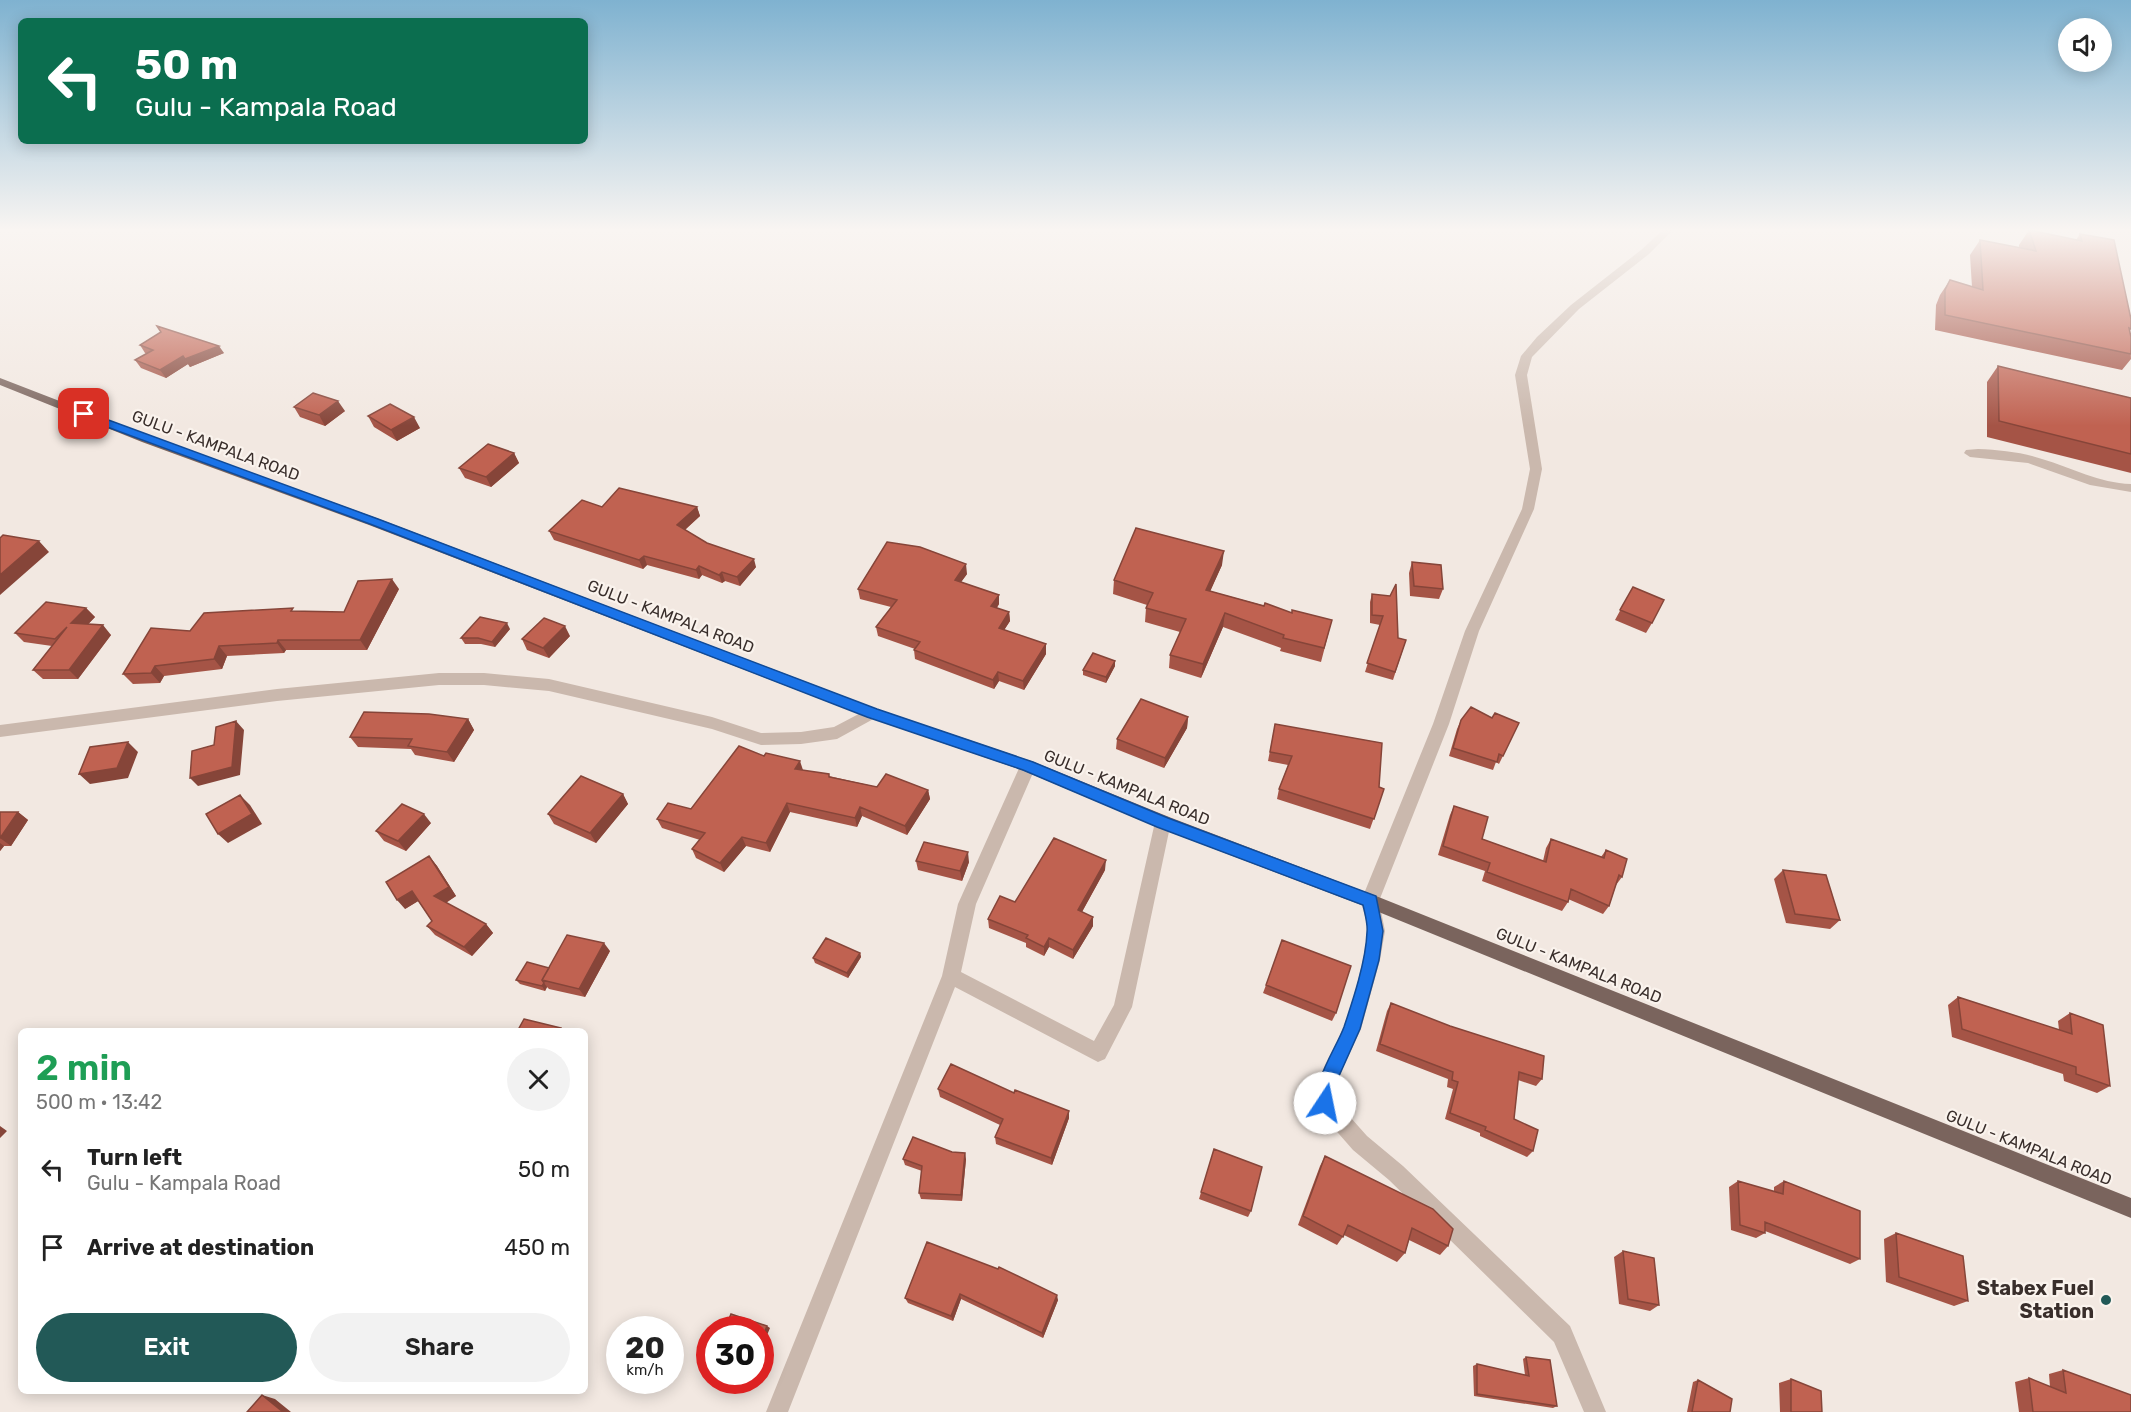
<!DOCTYPE html>
<meta charset="utf-8">
<style>
:root{--surface:#fff;--page:#f2f2f2;--text:#222;--muted:#767676;--accent:#225957}
body{margin:0;font-family:Rubik,sans-serif;background:var(--page);color:var(--text);height:100vh;display:flex;flex-direction:column;font-size:22px;white-space:nowrap}
*{box-sizing:border-box;margin:0}
p{font-size:20px;color:var(--muted)}
.icon{flex:none;width:33px;height:33px;fill:none;stroke:currentColor;stroke-width:2;stroke-linecap:round;stroke-linejoin:round}
.map{position:relative;flex:1;overflow:hidden}
.side{position:absolute;left:18px;top:1028px;width:570px;height:366px;display:flex;flex-direction:column;background:var(--surface);border-radius:9px;box-shadow:0 3px 15px #0003}
.side>*{flex:none}
.hud{position:absolute;left:18px;top:18px;width:570px;height:126px;border-radius:9px;box-shadow:0 3px 15px #0003;background:#0b6e4f;color:#fff;overflow:hidden}
.fabs{position:absolute;left:2058px;top:18px;display:grid;gap:12px}
.fabs a{display:grid;place-items:center;width:54px;height:54px;border-radius:50%;background:var(--surface);box-shadow:0 3px 15px #0003;font-size:30px}
.speed{position:absolute;left:606px;top:1316px;display:flex;gap:12px;font-size:30px;font-weight:700;text-align:center}
.speed>*{display:grid;place-content:center;width:78px;height:78px;border-radius:50%;background:var(--surface);box-shadow:0 3px 15px #0003;line-height:1}
.speed small{font-size:15px;font-weight:400}
.speed .limit{border:9px solid #d22;background:#fff;color:#111}
.pin{position:absolute;display:grid;place-items:center;width:51px;height:51px;color:#fff;margin:-26px;border-radius:12px;box-shadow:0 3px 9px #0006}
.me{position:absolute;width:66px;margin:-33px;rotate:11deg;stroke-linejoin:round;filter:drop-shadow(0 0 4px #0008)}
.turn{display:flex;align-items:center;gap:21px;height:126px;padding:0 18px;font-size:27px}
.turn .icon{width:78px;height:78px;stroke-width:2.5}
.turn b{display:block;font-size:42px;line-height:51px}
.round{display:grid;place-items:center;flex:none;width:63px;height:63px;border-radius:32px;background:var(--page)}
.overview{display:flex;align-items:center;justify-content:space-between;height:102px;padding:0 18px}
h1{font-size:36px;font-weight:600;line-height:45px;color:#1e9e55}
.button{display:flex;gap:12px;margin-top:auto;padding:12px 18px}
.button a{flex:1;height:69px;border-radius:36px;background:var(--accent);color:#fff;font-size:24px;font-weight:600;line-height:69px;text-align:center}
.button a+a{background:var(--page);color:var(--text)}
ul{padding:0;list-style:none}
li{display:flex;align-items:center;gap:18px;height:78px;padding:0 18px}
li div{flex:1}
li b{display:block;font-size:22px}
li em{font-style:normal}
.map>svg:first-child{display:block}
.lines{fill:none;stroke-linecap:round;stroke-linejoin:round}
.minor{fill:#cab8ad;fill-rule:evenodd}
.primary{fill:#7a645d;fill-rule:evenodd}
.wall{fill:#a55446}
.shaded-wall{fill:#864539}
.building{fill:#c06251;stroke:#864539;stroke-width:1.5}
.route{fill:#1a73e8;stroke:#114b97;stroke-width:1.5}
.poi-dot{fill:#225957;stroke:#faf3ed;stroke-width:2}
.labels{text-anchor:middle;stroke-width:4.5;stroke-linejoin:round;paint-order:stroke}
.street-label{font-size:16px;fill:#392e2b;stroke:#faf3ed}
.near-poi-label{font-size:20px;font-weight:bold;fill:#392e2b;stroke:#faf3ed;text-anchor:end}
</style>
<div class="map">
<svg width="2131" height="1412" viewBox="0 0 2131 1412">
<rect width="100%" height="100%" fill="#f2e8e1"/>
<g class="lines">
<!-- minor -->
<path class="minor" d="M1664 229H1674L1649 254 1579 309 1532 357 1527 375 1542 469 1534 509 1479 631 1449 724 1379 901 1385 931 1380 960 1361 1029 1339 1076 1335 1100 1367 1136 1403 1166 1570 1326 1606 1412H1584L1554 1342 1389 1180 1353 1150 1318 1110C1308 1085 1335 1050 1343 1028 1353 1003 1365 959 1367 933 1368 923 1363 911 1361 901L1433 724 1465 631 1522 509 1530 469 1515 375 1521 356 1537 337 1571 305 1641 250Z
M1978 449C2000 450 2021 452 2042 459 2072 468 2099 483 2131 484V492L2090 485 2028 463 1970 457 1964 453 1966 450Z
M439 673H484L549 679 712 717 761 733 801 732 834 727 872 707 877 709 880 713 877 717 837 739 801 744 761 745 712 729 549 691 484 685H439L277 701 0 737V725L277 689Z
M1028 760 1034 762 1036 766 976 904 961 972 1094 1041 1114 1005 1155 822 1157 817 1163 815 1169 817 1171 822 1132 1007 1105 1059 1098 1062 955 987 788 1412H766L942 976 958 904 1020 766 1022 762Z"/>
<!-- primary -->
<path class="primary" d="M0 378 150 436 379 519 877 709 1034 762 1169 817 1376 896 2131 1198V1218L1364 906 1157 827 1022 770 867 717 369 525 142 442 0 385Z"/>
</g>
<!-- wall -->
<path class="wall" d="M2029 230 2076 240 2080 234 2131 319 2130 333 2131 359 2122 370 1935 330 1936 305 1940 295 1950 280 1972 287 1970 255 1980 240 2019 248V245Z
M157 326 224 353 190 367 188 364 166 378 141 368 135 360 147 354 145 353 140 345 161 332Z
M1998 366 2131 398V473L1987 437V382Z
M294 407 345 411 325 426 300 417Z
M368 416 420 428 397 441 374 427Z
M514 453 519 463 491 487 465 478 459 468Z
M602 507H697L700 516 685 530 707 543 756 567 740 586 725 581 722 583 702 575 699 579 647 565 643 569 554 540 549 531Z
M1412 562 1443 589 1439 599 1410 596 1409 573Z
M1222 565 1210 591 1292 613 1332 620 1321 662 1280 651 1281 648 1223 627 1201 678 1169 668 1170 655 1180 632 1145 622 1146 608 1147 605 1113 594 1114 580Z
M967 574 961 582 999 595V604L997 608 1009 612 1010 621 1004 630 1046 644V654L1024 690 999 681 994 689 915 659 914 650 915 649 878 636 876 627 891 607 860 599 858 589Z
M1633 587 1652 623 1646 633 1615 620Z
M399 589 367 650H286L284 653 227 656 222 669 164 676 160 683 133 684 123 674 190 631 295 612H344Z
M1372 594 1398 638 1406 640 1393 680 1365 672 1380 625 1370 623V602Z
M86 608 95 617 88 624 111 635 78 679H43L33 670 52 646 24 642 15 633Z
M510 629 495 647 481 644H465L461 638Z
M570 636 549 658 527 650 522 639Z
M1115 661V666L1106 683 1083 675V670Z
M1188 717 1187 728 1164 768 1116 749 1117 739Z
M1492 718 1519 723 1499 764 1496 762 1493 770 1449 756 1457 729 1461 720Z
M468 719 474 730 454 762 415 755 411 749 358 747 350 737Z
M1275 724 1379 787 1384 789 1370 829 1277 799 1279 789 1288 765 1268 761Z
M803 770 877 787 928 790 930 799 907 835 862 816 857 827 790 812 770 852 746 846 724 872 696 858 692 849 700 840 662 828 657 819 691 809Z
M623 794 628 804 596 843 554 824 548 814Z
M1454 806 1482 839 1543 861 1546 848 1551 839 1601 857 1606 850 1622 877 1616 885 1609 906 1603 914 1568 899V902L1562 911 1482 881 1485 871 1438 855 1450 815Z
M0 812H18L28 820 11 846H4L0 851Z
M431 823 406 851 384 841 376 831Z
M429 856 437 866 456 896 446 903 486 924 493 933 472 956 435 935 427 926 432 921 418 901 405 909Z
M916 861 969 862 962 881 918 870Z
M1105 870 1082 912 1093 926 1073 959 1049 947 1044 956 1026 947V943L989 928 988 919 1015 902Z
M1783 870 1840 920 1830 929 1786 923 1774 879Z
M610 951 585 997 549 989 547 987 545 991 520 984 516 980Z
M860 953 861 957 848 978 815 963 813 958Z
M1266 985 1336 1013 1332 1021 1263 993Z
M1958 997 2059 1030 2058 1021 2070 1013 2110 1086 2097 1093 2064 1081 2063 1074 1952 1037 1948 1005Z
M1391 1003 1542 1079 1536 1086 1518 1080 1514 1119 1533 1151 1527 1157 1480 1136V1133L1445 1119 1453 1089 1447 1087 1448 1079 1376 1051 1387 1011Z
M938 1089 1014 1093 1069 1118 1052 1165 996 1144 995 1137 1000 1125 940 1097Z
M1214 1149 1251 1211 1248 1217 1199 1199Z
M1325 1156 1448 1246 1440 1255 1409 1240 1405 1253 1397 1262 1344 1235 1337 1245 1298 1225 1320 1166Z
M903 1159H966L962 1201 921 1199 919 1193 922 1171 905 1165Z
M1738 1181 1774 1192V1187L1784 1181 1860 1259 1850 1264 1765 1231V1233L1756 1238 1731 1230 1729 1187Z
M1896 1233 1968 1301 1954 1306 1886 1282 1884 1239Z
M927 1242 1058 1300 1043 1338 961 1299 953 1321 908 1303 905 1298Z
M1623 1251 1659 1305 1650 1311 1619 1304 1614 1257Z
M1526 1357 1557 1406 1553 1408 1474 1396 1473 1366 1477 1364 1525 1375 1523 1359Z
M2063 1370 2131 1412H2019L2015 1382 2029 1378 2050 1387 2049 1374Z
M1791 1379 1822 1412H1780L1779 1383Z
M1698 1380 1730 1412H1687L1693 1382Z"/>
<!-- shaded-wall -->
<path class="shaded-wall" d="M219 346 224 353 190 367 185 359Z
M183 356 188 364 166 378 160 370Z
M338 401 345 411 325 426 319 415Z
M414 417 420 428 397 441 391 430Z
M514 453 519 463 491 487 486 477Z
M697 507 700 516 680 534 677 525Z
M39 541 49 552 0 595V575Z
M1224 551 1222 565 1205 603 1206 590Z
M644 556 647 565 643 569 639 560Z
M754 559 756 567 740 586 737 577Z
M966 564 967 574 956 589 955 580Z
M699 566 702 575 699 579 696 570Z
M722 572 725 581 722 583 719 575Z
M392 579 399 589 367 650 360 640Z
M999 595V604L991 615V606Z
M86 608 95 617 80 633 71 623Z
M1009 612 1010 621 999 638V628Z
M1225 613 1223 627 1201 678 1203 664Z
M507 623 510 629 495 647 492 642Z
M103 625 111 635 78 679 69 670Z
M565 626 570 636 549 658 543 648Z
M278 640 286 650 284 653 277 643Z
M1046 644V654L1024 690 1023 681Z
M219 646 227 656 222 669 214 659Z
M1115 661V666L1106 683V677Z
M155 666 164 676 160 683 151 673Z
M998 672 999 681 994 689 993 680Z
M1188 717 1187 728 1164 768 1165 758Z
M468 719 474 730 454 762 447 752Z
M236 721 244 730 240 775 198 786 190 778Z
M128 742 138 752 128 778 90 784 79 774Z
M800 761 803 770 795 769Z
M928 790 930 799 907 835 905 826Z
M623 794 628 804 596 843 590 833Z
M240 795 250 805 262 824 228 843 218 834Z
M787 803 790 812 770 852 766 843Z
M860 807 862 816 857 827 855 818Z
M18 812 28 820 11 846 0 838Z
M424 814 431 823 406 851 398 841Z
M742 837 746 846 724 872 720 863Z
M0 843 4 846 0 851Z
M968 852 969 862 962 881 960 871Z
M429 856 437 866 456 896 442 905 434 896Z
M1106 860 1105 870 1078 919V910Z
M412 891 420 900 405 909 397 900Z
M1093 917V926L1073 959V950Z
M486 924 493 933 472 956 464 947Z
M1049 938V947L1044 956V947Z
M604 943 610 951 585 997 579 989Z
M860 953 861 957 848 978 847 973Z
M544 983 547 987 545 991 542 986Z
M1069 1111V1118L1052 1165 1051 1158Z
M0 1126 7 1131 0 1138Z
M965 1153 966 1159 962 1201 961 1195Z
M960 1294 961 1299 953 1321 951 1316Z
M1057 1295 1058 1300 1043 1338 1042 1333Z
M767 1326 770 1328 760 1352V1343Z
M262 1395 275 1399 291 1412H283Z"/>
<!-- building -->
<path class="building" d="M2029 230 2082 241 2080 234 2114 240 2131 319V329L2129 328 2131 337V354L1945 315V290L1950 280 1983 290 1980 240 2036 251Z
M157 326 219 346 185 359 183 356 160 370 135 360 153 350 140 345 161 332Z
M1998 366 2131 398V454L1999 421Z
M313 393 338 401 319 415 294 407Z
M390 404 414 417 391 430 368 416Z
M488 444 514 453 486 477 459 468Z
M619 488 697 507 677 525 707 543 754 559 737 577 722 572 719 575 699 566 696 570 644 556 639 560 549 531 582 500 602 507Z
M1136 528 1224 551 1206 590 1264 606 1265 603 1292 613V610L1332 620 1324 648 1283 638 1284 635 1225 613 1203 664 1170 655 1186 619 1146 608 1153 593 1114 580Z
M3 535 39 541 0 575V538Z
M887 542 920 547 966 564 955 580 999 595 991 606 1009 612 999 628 1046 644 1023 681 998 672 993 680 914 650 920 642 876 627 897 600 858 589Z
M1412 562 1441 565 1443 589 1414 586Z
M392 579 360 640H278L277 643 219 646 214 659 155 666 151 673 123 674 151 628 190 631 204 613 293 608 291 611 344 612 358 581Z
M1396 584 1398 638 1406 640 1395 672 1367 663 1383 616 1372 615V594L1390 596Z
M1633 587 1664 600 1652 623 1620 610Z
M46 602 86 608 71 623 103 625 69 670H33L67 627 55 639 15 633Z
M480 617 507 623 492 642 478 638H461Z
M544 618 565 626 543 648 522 639Z
M1093 653 1115 661 1106 677 1083 670Z
M1141 699 1188 717 1165 758 1117 739Z
M1471 707 1492 718 1495 713 1519 723 1503 756 1499 754 1497 762 1453 748 1461 720Z
M364 712 429 714 468 719 447 752 408 746 412 739 350 737Z
M236 721 232 767 190 778 192 751 214 745 216 727Z
M1275 724 1382 743 1379 787 1384 789 1374 819 1279 789 1292 756 1270 752Z
M128 742 117 768 79 774 90 747Z
M739 746 764 756 766 753 800 761 795 769 829 774V777L877 787 886 774 928 790 905 826 860 807 855 818 787 803 766 843 742 837 720 863 692 849 705 833 657 819 668 803 691 809Z
M581 776 623 794 590 833 548 814Z
M240 795 252 814 218 834 206 814Z
M402 804 424 814 398 841 376 831Z
M1454 806 1488 817 1482 839 1546 862 1551 839 1604 858 1606 850 1627 859 1622 877 1619 875 1609 906 1571 889 1568 902 1487 872 1490 863 1443 846Z
M0 812H18L0 838Z
M1054 838 1106 860 1078 910 1093 917 1073 950 1049 938 1044 947 1026 938 1028 935 988 919 1000 896 1015 902Z
M924 842 968 852 960 871 916 861Z
M429 856 449 887 434 896 486 924 464 947 427 926 432 921 412 891 397 900 386 882Z
M1783 870 1826 875 1840 920 1795 914Z
M567 935 604 943 579 989 542 980Z
M826 938 860 953 847 973 813 958Z
M1282 940 1351 966 1336 1013 1266 985Z
M527 962 549 968 542 980 544 983 542 986 516 980Z
M1958 997 2072 1034 2070 1013 2103 1025 2110 1086 2076 1074V1067L1962 1029Z
M1391 1003 1450 1026 1544 1056 1542 1079 1519 1072 1514 1119 1538 1130 1533 1151 1485 1130 1486 1127 1450 1113 1458 1082 1452 1080 1453 1072 1380 1044Z
M524 1019 561 1028 560 1030H518Z
M951 1064 1014 1093 1015 1090 1069 1111 1051 1158 995 1137 1003 1119 938 1089Z
M913 1137 952 1152 965 1153 961 1195 919 1193 922 1166 903 1159Z
M1214 1149 1262 1167 1251 1211 1201 1192Z
M1325 1156 1433 1209 1453 1229 1448 1246 1412 1228 1405 1253 1348 1225 1343 1237 1303 1216Z
M1738 1181 1783 1194 1784 1181 1860 1211V1259L1765 1222V1233L1740 1225Z
M1896 1233 1963 1256 1968 1301 1899 1277Z
M927 1242 998 1269 999 1267 1057 1295 1042 1333 960 1294 951 1316 905 1298Z
M1623 1251 1654 1258 1659 1305 1628 1299Z
M731 1314 767 1326 760 1343V1329H725Z
M1526 1357 1550 1360 1557 1406 1477 1394V1364L1529 1376Z
M2063 1370 2131 1395V1412H2033L2029 1378 2066 1393Z
M1791 1379 1821 1391 1822 1412H1791Z
M1698 1380 1732 1399 1730 1412H1692Z
M262 1395 283 1412H247Z"/>
<!-- sky -->
<linearGradient id="sky" x2="0" y2="1"><stop stop-color="#7fb2d0"/><stop offset="0.54" stop-color="#f9f5f2"/><stop offset="1" stop-color="#f9f5f2" stop-opacity="0"/></linearGradient>
<rect width="2131" height="426" fill="url(#sky)"/>
<!-- route -->
<path class="route" d="M84 411 378 519 877 709 1033 762 1168 818 1376 896 1383 931 1379 960 1360 1029 1339 1076 1331 1109 1325 1112 1319 1109C1309 1086 1336 1049 1344 1027 1353 1000 1366 961 1367 932 1368 924 1365 914 1363 905L1157 827 1023 770 867 717 370 524 80 417V412Z"/>
<!-- markers -->
<circle class="poi-dot" cx="2106" cy="1300" r="6"/>
<g class="labels">
<!-- street labels -->
<g class="street-label">
<text transform="translate(216 445) rotate(20)" y="6">GULU - KAMPALA ROAD</text>
<text transform="translate(671 616) rotate(21)" y="6">GULU - KAMPALA ROAD</text>
<text transform="translate(1127 787) rotate(22)" y="6">GULU - KAMPALA ROAD</text>
<text transform="translate(1579 965) rotate(22)" y="6">GULU - KAMPALA ROAD</text>
<text transform="translate(2029 1147) rotate(22)" y="6">GULU - KAMPALA ROAD</text>
</g>
<!-- near-poi labels -->
<g class="near-poi-label">
<text x="2094" y="1295">Stabex Fuel<tspan x="2094" dy="23">Station</tspan></text>
</g>
</g>
</svg>
<div class="fabs">
<a><svg class="icon" aria-label="sound" viewBox="0 0 24 24"><path d="M4 9h4l5-4v14l-5-4H4zM17 9q2 3 0 6"/></svg></a>
</div>
<div class="speed"><div>20<small>km/h</small></div><div class="limit">30</div></div>
<div class="pin" style="left:84px;top:414px;background:#d93025"><svg class="icon" aria-label="arrive" viewBox="0 0 24 24"><path d="M6 21V4h12l-3 4 3 4H6"/></svg></div>
<svg class="me" style="left:1325px;top:1103px" viewBox="-20 -20 40 40"><circle r="19" fill="#fff"/><path d="M0-13L10 11 0 6-10 11z" fill="#1a73e8"/></svg>
<div class="hud">
<div class="turn"><svg class="icon" aria-label="left" viewBox="0 0 24 24"><path d="M17 20v-9H6M10 6l-5 5 5 5"/></svg><div><b>50 m</b>Gulu - Kampala Road</div></div>
</div>
<section class="side">
<div class="overview"><div><h1>2 min</h1><p>500 m · 13:42</p></div><a class="round"><svg class="icon" aria-label="close" viewBox="0 0 24 24"><path d="M6 6l12 12M18 6L6 18"/></svg></a></div>
<ul>
<li><svg class="icon" aria-label="left" viewBox="0 0 24 24"><path d="M17 20v-9H6M10 6l-5 5 5 5"/></svg><div><b>Turn left</b><p>Gulu - Kampala Road</p></div><em>50 m</em></li>
<li><svg class="icon" aria-label="arrive" viewBox="0 0 24 24"><path d="M6 21V4h12l-3 4 3 4H6"/></svg><div><b>Arrive at destination</b></div><em>450 m</em></li>
</ul>
<div class="button"><a>Exit</a><a>Share</a></div>
</section>
</div>
